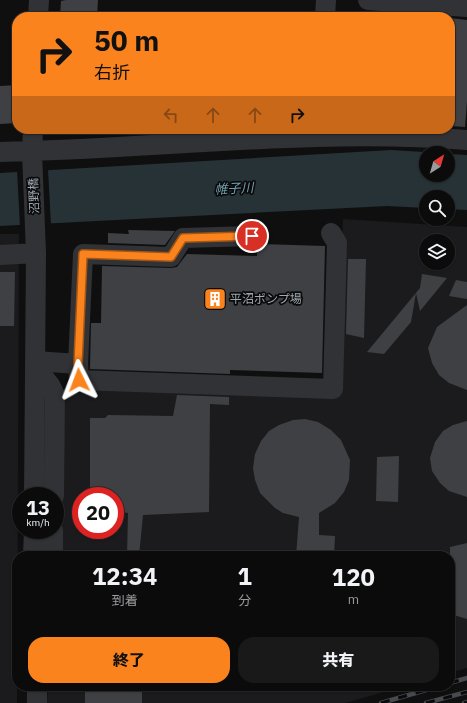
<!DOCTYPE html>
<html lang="ja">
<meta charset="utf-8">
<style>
:root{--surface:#0b0b0c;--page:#19191a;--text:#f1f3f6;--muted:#9a9b9d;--line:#2b2b2d;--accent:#fa831e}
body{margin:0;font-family:"IBM Plex Sans","Noto Sans JP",sans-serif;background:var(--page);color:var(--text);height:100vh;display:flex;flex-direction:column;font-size:15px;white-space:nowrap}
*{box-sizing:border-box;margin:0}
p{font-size:13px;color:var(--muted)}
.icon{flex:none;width:22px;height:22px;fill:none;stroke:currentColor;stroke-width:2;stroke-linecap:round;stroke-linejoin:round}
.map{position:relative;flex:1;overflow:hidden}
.sheet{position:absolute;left:12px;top:551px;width:443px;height:140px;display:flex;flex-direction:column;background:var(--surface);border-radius:16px;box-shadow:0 1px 3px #0004,0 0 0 1px var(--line)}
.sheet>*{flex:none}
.banner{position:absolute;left:12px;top:12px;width:443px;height:122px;border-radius:16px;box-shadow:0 1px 3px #0004,0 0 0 1px var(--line);background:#fa831e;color:#111;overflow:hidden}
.needle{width:26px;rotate:37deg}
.fabs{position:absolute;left:419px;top:146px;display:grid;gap:8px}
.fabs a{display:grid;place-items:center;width:36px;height:36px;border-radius:50%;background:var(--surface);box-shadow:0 1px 3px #0004,0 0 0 1px var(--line);font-size:20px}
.speed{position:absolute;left:12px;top:487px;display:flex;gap:8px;font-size:20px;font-weight:700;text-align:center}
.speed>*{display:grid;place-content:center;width:52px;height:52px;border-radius:50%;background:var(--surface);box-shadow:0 1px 3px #0004,0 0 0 1px var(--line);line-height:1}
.speed small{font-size:10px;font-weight:400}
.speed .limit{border:6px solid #d22;background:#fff;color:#111}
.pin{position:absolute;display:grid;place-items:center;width:34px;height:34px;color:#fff;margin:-17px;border:2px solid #fff;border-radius:50%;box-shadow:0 1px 4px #0007}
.me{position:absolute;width:44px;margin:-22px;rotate:357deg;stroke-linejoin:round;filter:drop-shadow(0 0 3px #0008)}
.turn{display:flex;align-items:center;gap:14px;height:84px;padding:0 16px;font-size:18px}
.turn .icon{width:52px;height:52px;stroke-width:2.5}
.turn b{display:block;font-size:28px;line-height:34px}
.lanes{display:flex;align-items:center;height:38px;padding:0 16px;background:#0003;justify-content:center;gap:20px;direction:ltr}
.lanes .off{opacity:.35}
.eta{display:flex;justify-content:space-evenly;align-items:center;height:68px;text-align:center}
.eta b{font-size:24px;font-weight:800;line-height:28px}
.cta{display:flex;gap:8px;margin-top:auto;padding:8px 16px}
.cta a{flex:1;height:46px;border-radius:16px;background:var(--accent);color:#111;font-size:16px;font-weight:800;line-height:46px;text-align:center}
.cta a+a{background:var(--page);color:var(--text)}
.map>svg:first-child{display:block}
.built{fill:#1b1b1d;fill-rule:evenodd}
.water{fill:#273236}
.pier{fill:#0f0f10}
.building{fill:#3e4043}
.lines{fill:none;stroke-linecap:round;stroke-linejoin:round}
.minor{stroke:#303235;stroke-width:20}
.rail-casing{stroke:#474a4f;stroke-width:4.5}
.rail{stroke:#0a0a0b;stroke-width:3;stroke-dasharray:9;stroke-linecap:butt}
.route-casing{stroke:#a25514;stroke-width:10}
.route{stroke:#fa831e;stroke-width:7}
.labels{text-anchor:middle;stroke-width:3.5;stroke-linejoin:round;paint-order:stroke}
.street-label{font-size:12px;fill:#9fa9b2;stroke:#0a0a0b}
.poi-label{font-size:12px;fill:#9fa9b2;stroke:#0a0a0b;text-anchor:start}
.water-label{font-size:13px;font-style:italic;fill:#73a0b0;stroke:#0a0a0b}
</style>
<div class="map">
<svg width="467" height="703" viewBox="0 0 467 703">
<rect width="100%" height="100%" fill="#0f0f10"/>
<!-- built -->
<path class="built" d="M343 219 467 227V668L450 673V556H56L66 389 336 392ZM426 241H448V263H426ZM81 496H115V530H81Z
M0 234H19L17 703H0Z
M48 686H405L345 703H47Z"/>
<!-- water -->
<path class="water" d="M391 150 440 153H426V175H448V154L467 155V210L448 209V197H426V208L387 206 0 226V173Z"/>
<!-- pier -->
<path class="pier" d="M48 169 51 225 20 227 17 170Z"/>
<!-- building -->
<path class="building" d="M66 0H98L97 17H60L61 1Z
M450 18 467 20V101L465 127 450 126V110L452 111 454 82H452L453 73H450Z
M17 85V123L0 124V86Z
M128 230 175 231 165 245 108 243V233L129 234Z
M260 244 325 246 322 373 230 370V374L90 369 91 323H101L102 266 171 268 177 267 180 263 187 254 257 256V246Z
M348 259H366L364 338 346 334Z
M0 272H15L14 326H0Z
M422 274 447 278 420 311 416 293 411 322 384 354 367 352 420 288Z
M456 280 467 282V299L449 296Z
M467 305V390L449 383 439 375 432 363 428 348 437 327Z
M177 395 229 397V405L210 404 209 512 143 515 139 556H127L128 513 115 511V496H90V418H105L108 415 173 416Z
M305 419 318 422 331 430 341 440 350 460 349 480 344 492 335 503 319 513V535L335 536 334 556H296L299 517 283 513 275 508 260 493 255 480 253 468 255 454 261 441 269 431 279 425 293 420Z
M467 421V497L449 491 440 483 432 471 430 458 435 442 443 431 453 425Z
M399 456 398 502 376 501 377 457Z
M467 543V619L450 614V547Z
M85 686H142V703H85Z"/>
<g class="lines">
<!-- minor -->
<path class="minor" d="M368 0 467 7
M38 17 39 0
M325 17 326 0
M33 129 32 152 36 253 34 496
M0 152C156 149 311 128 467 140
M252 236 183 238 171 257 83 254 78 364 79 380 333 389 337 243 331 233
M0 255 36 253
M35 361 78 364
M35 367 50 385 55 395 54 496
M33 556 34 530
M53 556V530
M37 703V686"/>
<!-- rail casing -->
<g class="rail-casing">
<path id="rail" d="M450 683 467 678
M381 703 440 686
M426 703 467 692
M464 703 467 702"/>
</g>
<!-- rail -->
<use href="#rail" class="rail"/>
</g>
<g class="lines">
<!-- route casing -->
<g class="route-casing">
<path id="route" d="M79 380 78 364 83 254 171 257 183 238 252 236"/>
</g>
<!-- route -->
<use href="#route" class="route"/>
</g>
<!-- icons -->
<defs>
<g id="building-square" transform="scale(1.15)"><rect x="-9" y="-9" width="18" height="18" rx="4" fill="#fa831e" stroke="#0a0a0b"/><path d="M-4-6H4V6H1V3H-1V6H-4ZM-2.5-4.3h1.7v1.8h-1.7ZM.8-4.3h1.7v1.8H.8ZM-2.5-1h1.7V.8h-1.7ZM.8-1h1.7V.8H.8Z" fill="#fff"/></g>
</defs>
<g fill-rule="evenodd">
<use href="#building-square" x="215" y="299"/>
</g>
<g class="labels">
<!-- street labels -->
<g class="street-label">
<text transform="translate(34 196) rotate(-92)" y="4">沼野橋</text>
</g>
<!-- poi labels -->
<g class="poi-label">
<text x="230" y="303">平沼ポンプ場</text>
</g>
<!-- water labels -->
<g class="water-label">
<text transform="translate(234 188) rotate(-3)" y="5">帷子川</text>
</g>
</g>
</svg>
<div class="fabs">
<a><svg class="needle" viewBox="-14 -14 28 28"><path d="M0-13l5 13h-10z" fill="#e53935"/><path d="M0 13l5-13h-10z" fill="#9a9b9d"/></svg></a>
<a><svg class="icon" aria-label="search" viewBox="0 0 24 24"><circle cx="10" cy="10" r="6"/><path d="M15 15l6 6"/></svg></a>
<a><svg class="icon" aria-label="layers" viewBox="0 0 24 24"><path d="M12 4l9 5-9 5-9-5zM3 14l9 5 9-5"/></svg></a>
</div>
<div class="speed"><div>13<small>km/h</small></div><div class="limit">20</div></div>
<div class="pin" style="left:252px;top:236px;background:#d93025"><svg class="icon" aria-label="arrive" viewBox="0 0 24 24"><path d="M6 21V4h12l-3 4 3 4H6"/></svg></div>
<svg class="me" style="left:79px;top:380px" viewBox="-20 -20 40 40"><path d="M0-17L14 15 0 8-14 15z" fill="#fa831e" stroke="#fff" stroke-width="4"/></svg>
<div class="banner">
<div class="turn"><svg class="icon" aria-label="right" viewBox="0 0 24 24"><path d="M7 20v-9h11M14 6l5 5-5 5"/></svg><div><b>50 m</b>右折</div></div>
<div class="lanes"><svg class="icon off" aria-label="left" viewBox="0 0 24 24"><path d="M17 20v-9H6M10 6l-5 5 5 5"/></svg><svg class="icon off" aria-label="ahead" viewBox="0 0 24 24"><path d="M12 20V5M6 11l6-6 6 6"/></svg><svg class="icon off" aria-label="ahead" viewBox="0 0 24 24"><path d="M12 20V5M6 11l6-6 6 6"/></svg><svg class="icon" aria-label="right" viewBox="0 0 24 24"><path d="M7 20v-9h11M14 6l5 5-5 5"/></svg></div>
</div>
<section class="sheet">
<div class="eta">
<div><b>12:34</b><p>到着</p></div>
<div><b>1</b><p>分</p></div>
<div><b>120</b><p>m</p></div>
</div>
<div class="cta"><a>終了</a><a>共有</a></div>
</section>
</div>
